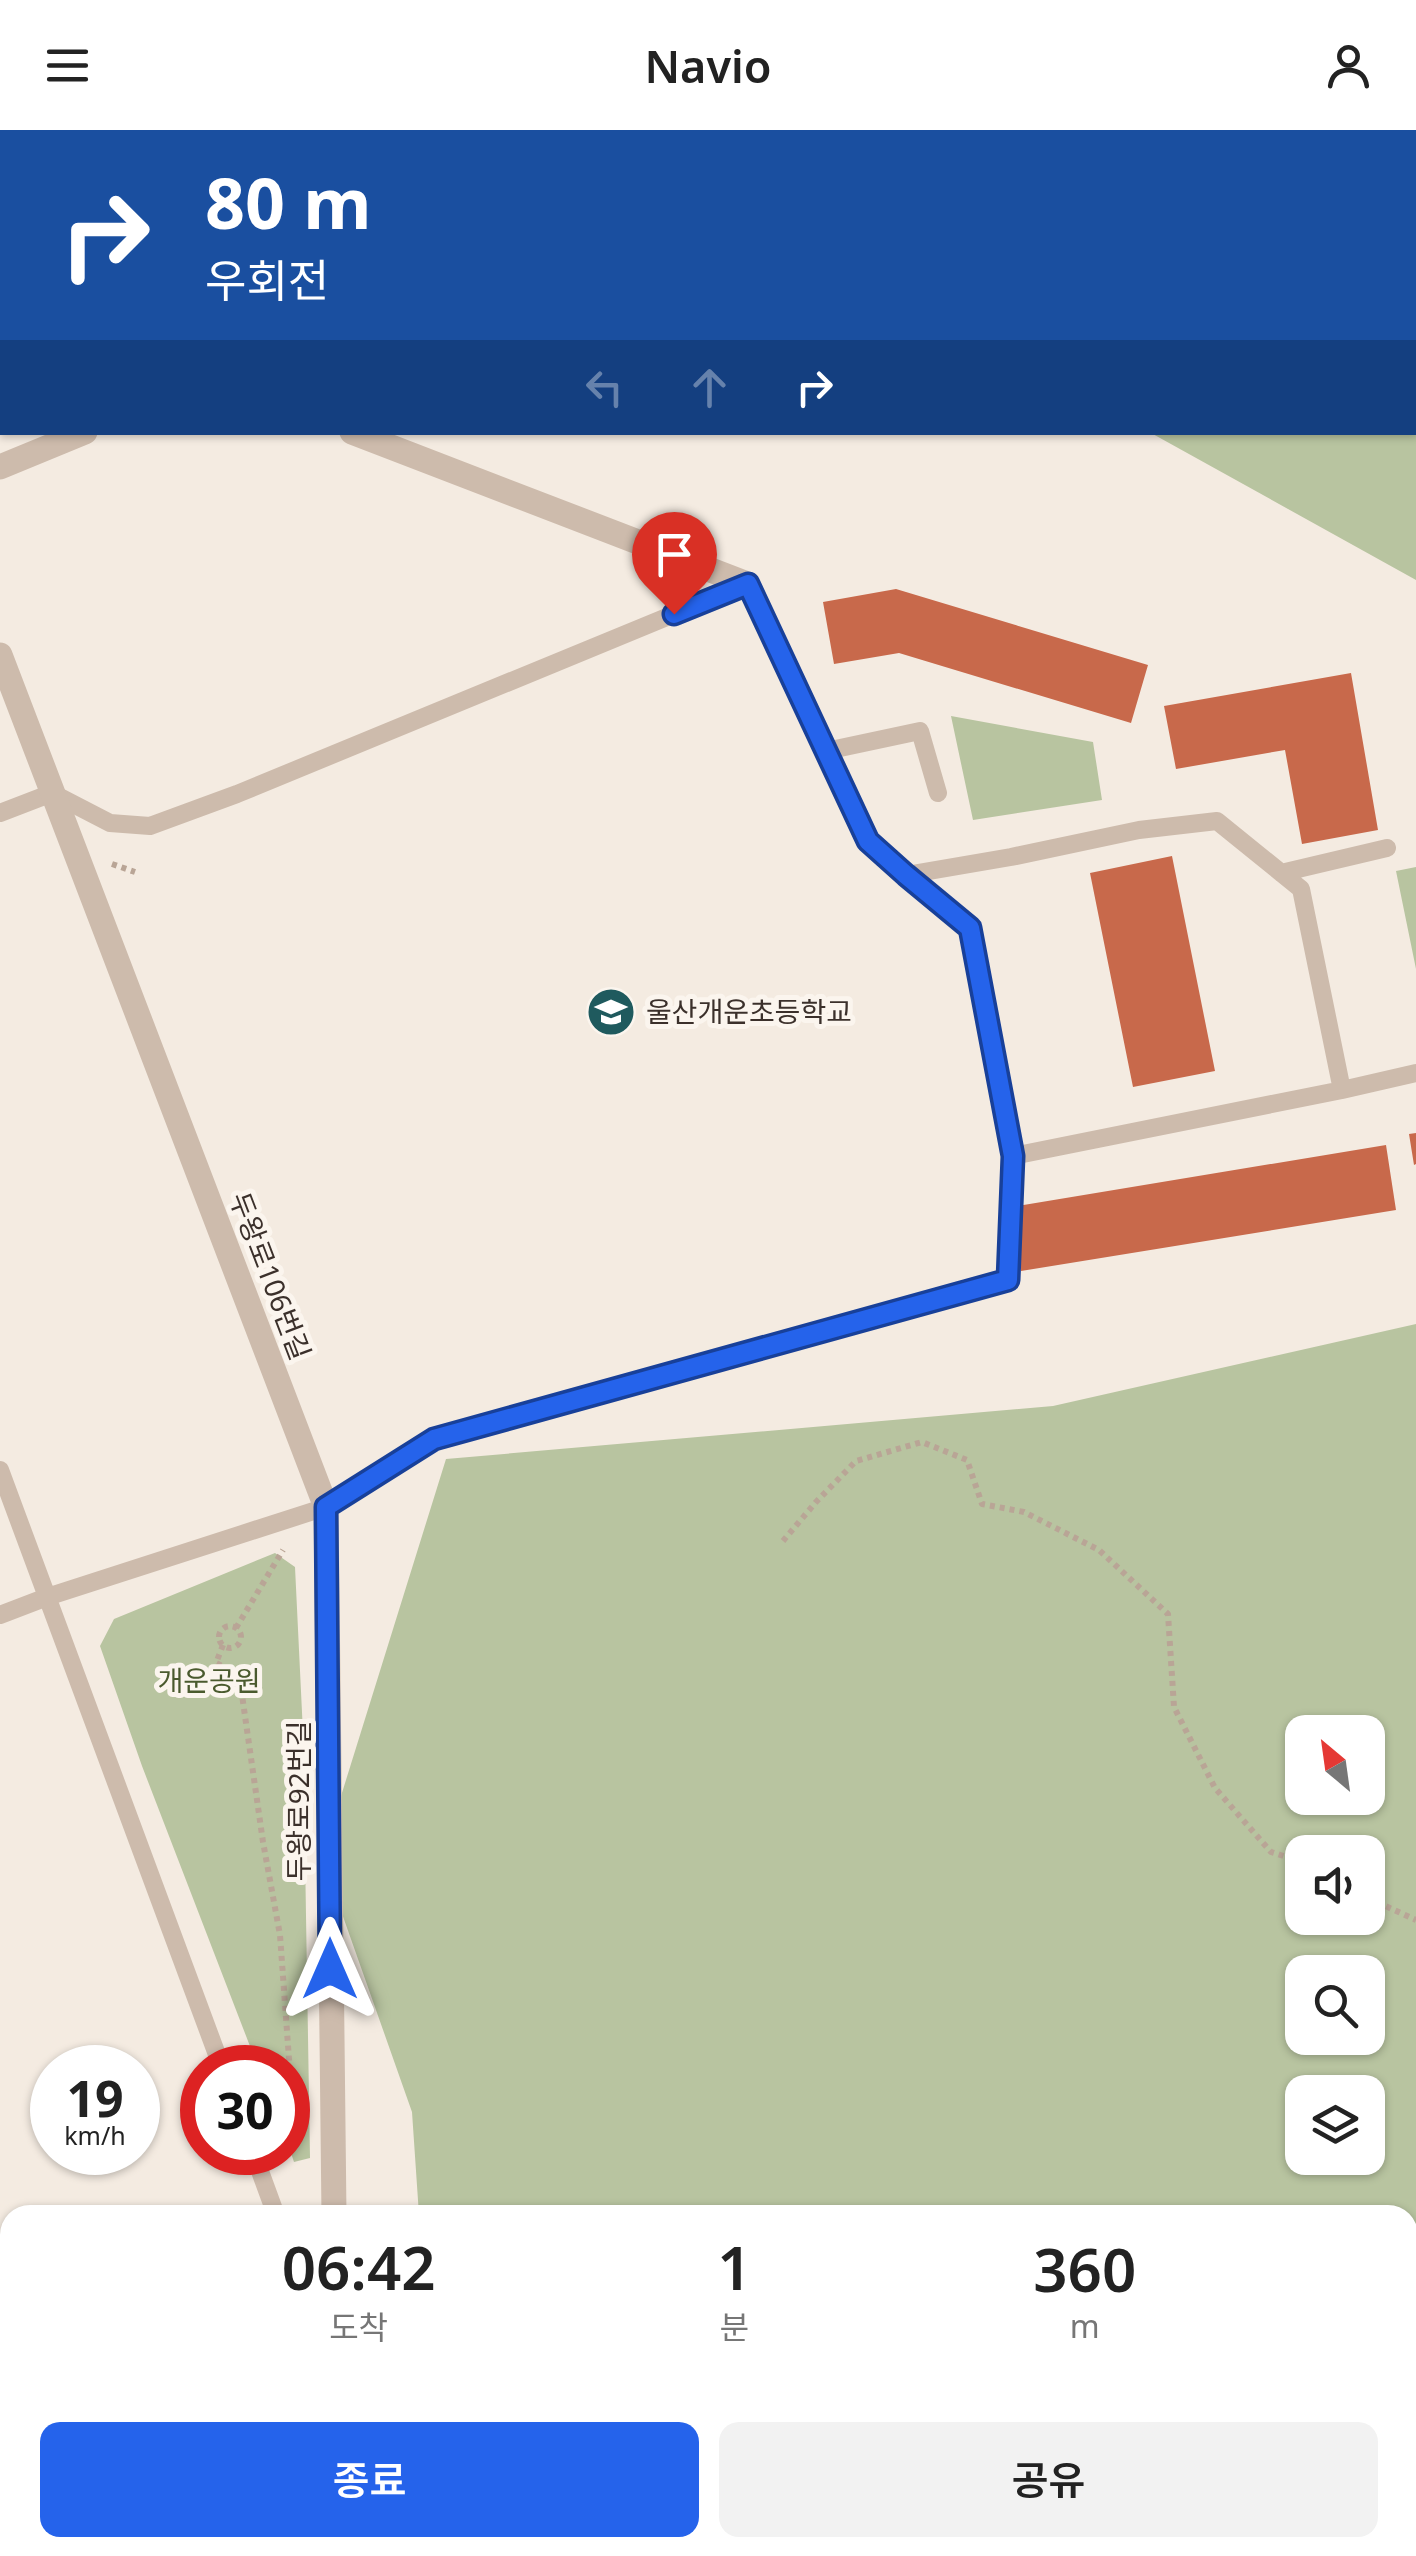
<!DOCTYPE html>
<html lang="ko">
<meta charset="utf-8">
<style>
:root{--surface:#fff;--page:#f2f2f2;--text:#222;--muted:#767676;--accent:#2563eb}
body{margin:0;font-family:"Noto Sans","Noto Sans KR",sans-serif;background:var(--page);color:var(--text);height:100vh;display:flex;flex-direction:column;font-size:38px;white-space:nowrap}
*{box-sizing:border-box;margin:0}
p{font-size:32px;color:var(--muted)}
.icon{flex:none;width:55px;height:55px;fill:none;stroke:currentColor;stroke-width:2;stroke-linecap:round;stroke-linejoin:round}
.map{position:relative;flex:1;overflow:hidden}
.drawer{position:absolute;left:0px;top:2075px;width:1418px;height:352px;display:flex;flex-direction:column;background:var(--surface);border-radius:30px 30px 0 0;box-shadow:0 2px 8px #0004}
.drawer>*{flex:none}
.hud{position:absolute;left:0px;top:0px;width:1418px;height:305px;box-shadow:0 2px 8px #0004;background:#1a4fa0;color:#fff;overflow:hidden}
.needle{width:65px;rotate:331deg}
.controls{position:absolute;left:1285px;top:1585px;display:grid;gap:20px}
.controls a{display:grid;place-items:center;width:100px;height:100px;border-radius:20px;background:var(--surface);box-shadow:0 2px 8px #0004;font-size:50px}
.speed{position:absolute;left:30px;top:1915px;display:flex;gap:20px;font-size:50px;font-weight:700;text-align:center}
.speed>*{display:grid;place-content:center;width:130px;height:130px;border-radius:50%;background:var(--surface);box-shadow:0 2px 8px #0004;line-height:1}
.speed small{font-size:25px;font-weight:400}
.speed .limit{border:15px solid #d22;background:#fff;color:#111}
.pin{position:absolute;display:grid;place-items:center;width:85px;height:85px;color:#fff;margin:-102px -42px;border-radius:50% 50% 50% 0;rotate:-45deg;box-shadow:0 0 10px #0007}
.pin .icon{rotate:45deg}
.me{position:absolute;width:110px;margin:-55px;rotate:0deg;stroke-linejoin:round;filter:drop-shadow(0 0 8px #0008)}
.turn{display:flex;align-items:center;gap:35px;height:210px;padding:0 40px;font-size:45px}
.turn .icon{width:130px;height:130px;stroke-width:2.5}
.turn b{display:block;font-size:70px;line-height:85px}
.lanes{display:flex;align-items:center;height:95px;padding:0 40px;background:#0003;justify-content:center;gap:50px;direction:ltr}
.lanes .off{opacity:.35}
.eta{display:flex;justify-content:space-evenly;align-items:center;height:170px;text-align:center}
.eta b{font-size:60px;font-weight:600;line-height:70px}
.button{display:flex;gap:20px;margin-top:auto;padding:20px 40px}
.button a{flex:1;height:115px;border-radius:20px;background:var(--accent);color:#fff;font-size:40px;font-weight:600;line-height:115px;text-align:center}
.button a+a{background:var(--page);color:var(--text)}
header{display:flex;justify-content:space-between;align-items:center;height:130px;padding:0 40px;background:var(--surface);font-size:45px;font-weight:600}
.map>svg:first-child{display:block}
.green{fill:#b8c4a0;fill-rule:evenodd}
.building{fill:#c8694b}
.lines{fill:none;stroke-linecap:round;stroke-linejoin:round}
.path{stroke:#b9a596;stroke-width:6;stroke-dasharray:5 5;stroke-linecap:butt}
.service{stroke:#cdbbac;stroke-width:18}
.minor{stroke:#cdbbac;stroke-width:25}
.route-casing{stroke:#184099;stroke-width:25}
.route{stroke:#2563eb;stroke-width:18}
.labels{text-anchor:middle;stroke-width:10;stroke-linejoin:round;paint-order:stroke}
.poi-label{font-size:28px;fill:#3b302b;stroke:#fbf5ee;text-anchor:start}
.street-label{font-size:28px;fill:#3b302b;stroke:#fbf5ee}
.park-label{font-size:28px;fill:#4a5a2e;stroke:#fbf5ee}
</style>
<header><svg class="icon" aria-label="menu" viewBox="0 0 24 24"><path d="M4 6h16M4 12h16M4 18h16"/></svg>Navio<svg class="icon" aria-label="person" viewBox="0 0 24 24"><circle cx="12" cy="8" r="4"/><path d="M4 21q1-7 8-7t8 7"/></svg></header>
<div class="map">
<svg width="1416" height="2426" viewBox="0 0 1416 2426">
<rect width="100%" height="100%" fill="#f4ebe1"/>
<!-- green -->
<path class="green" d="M434 0H1416V450L1151 303 1415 302V2H441Z
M951 586 1093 612 1102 670 973 690Z
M1416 737V839L1396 741Z
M1416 1194V2426H446L444 2418H1408V2085H419L412 1982 322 1727 446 1329 1053 1276ZM1302 1602H1368V1668H1302ZM1302 1722H1368V1788H1302ZM1302 1842H1368V1908H1302ZM1302 1962H1368V2028H1302Z
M275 1423 295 1437 303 1603 310 2028 294 2032 288 2014V1938L258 1937 142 1636 100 1516 114 1489Z"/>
<!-- building -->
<path class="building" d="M896 459 1148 535 1131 593 899 523 834 534 823 472Z
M1351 543 1378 700 1302 714 1285 620 1176 639 1164 576Z
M1172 726 1215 941 1133 957 1090 743Z
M1416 1003V1034L1414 1035 1409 1004Z
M1386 1015 1396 1080 1021 1141 1011 1077Z"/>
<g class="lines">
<!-- path -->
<path class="path" d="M112 734 135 742
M783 1411 816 1372 856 1331 922 1312 967 1330 982 1374 1024 1382 1099 1420 1168 1484 1174 1577 1215 1658 1271 1722 1302 1732
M219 1507a11 11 0 1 1 22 0a11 11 0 1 1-22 0Z
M236 1498 283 1420
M223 1515 216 1533 239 1544 263 1712 280 1805 294 1998H306
M1368 1768 1416 1790"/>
<!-- service -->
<path class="service" d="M0 129 2 131
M826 621 920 601 938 663
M0 683 52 663 110 693 150 696 237 664 747 454 868 711 906 745 1011 727 1139 700 1217 691 1301 759 1342 960 1013 1026 970 797 906 745
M1281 743 1387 718
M1342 960 1416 943
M0 1340 222 1938
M0 1485 47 1467 326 1377 433 1309 1008 1150 1013 1026
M253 2022 276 2085
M0 2371 10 2367"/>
<!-- minor -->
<path class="minor" d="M352 302 747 454
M0 337 85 302
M0 525 326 1377 334 2085
M0 2129 10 2156
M107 2418 110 2426
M356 2418 357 2426"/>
</g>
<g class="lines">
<!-- route casing -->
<g class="route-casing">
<path id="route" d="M330 1839 326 1377 434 1309 1008 1150 1013 1026 970 798 906 745 868 711 748 454 674 484"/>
</g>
<!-- route -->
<use href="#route" class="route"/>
</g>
<!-- icons -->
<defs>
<g id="school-disc" transform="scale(2.5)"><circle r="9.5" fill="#1f5a5e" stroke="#fbf5ee"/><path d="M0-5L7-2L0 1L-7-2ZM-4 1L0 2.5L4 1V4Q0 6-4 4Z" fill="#fff"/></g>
</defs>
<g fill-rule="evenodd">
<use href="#school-disc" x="611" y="882"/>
</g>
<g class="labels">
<!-- poi labels -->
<g class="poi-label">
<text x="646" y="892">울산개운초등학교</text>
</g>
<!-- street labels -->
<g class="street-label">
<text transform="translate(270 1146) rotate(69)" y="10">두왕로106번길</text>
<text transform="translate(299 1671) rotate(-90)" y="10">두왕로92번길</text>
</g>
<!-- park labels -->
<g class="park-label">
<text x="209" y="1561">개운공원</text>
</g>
</g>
</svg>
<div class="controls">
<a><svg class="needle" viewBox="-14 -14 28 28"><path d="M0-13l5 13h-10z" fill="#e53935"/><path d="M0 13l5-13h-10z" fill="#767676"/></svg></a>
<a><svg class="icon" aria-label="sound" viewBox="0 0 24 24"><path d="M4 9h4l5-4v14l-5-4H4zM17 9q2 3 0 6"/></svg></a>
<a><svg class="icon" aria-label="search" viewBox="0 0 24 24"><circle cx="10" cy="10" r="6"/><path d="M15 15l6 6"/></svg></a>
<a><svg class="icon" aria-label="layers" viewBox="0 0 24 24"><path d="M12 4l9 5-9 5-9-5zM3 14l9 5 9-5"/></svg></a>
</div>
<div class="speed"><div>19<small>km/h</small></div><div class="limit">30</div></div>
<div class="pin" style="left:674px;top:484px;background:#d93025"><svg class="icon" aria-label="arrive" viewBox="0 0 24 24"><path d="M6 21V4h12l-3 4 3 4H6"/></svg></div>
<svg class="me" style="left:330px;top:1839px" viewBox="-20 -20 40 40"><path d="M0-17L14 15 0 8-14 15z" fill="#2563eb" stroke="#fff" stroke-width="4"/></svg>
<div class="hud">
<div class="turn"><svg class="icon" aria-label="right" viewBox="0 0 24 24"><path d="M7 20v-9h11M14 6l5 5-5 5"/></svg><div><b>80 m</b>우회전</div></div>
<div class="lanes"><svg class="icon off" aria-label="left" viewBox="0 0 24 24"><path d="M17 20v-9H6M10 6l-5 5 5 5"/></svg><svg class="icon off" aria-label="ahead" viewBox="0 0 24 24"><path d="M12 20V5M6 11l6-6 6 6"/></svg><svg class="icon" aria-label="right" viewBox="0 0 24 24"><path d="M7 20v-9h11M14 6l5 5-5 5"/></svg></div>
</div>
<section class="drawer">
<div class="eta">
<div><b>06:42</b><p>도착</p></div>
<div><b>1</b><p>분</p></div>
<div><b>360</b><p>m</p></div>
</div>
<div class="button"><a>종료</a><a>공유</a></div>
</section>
</div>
